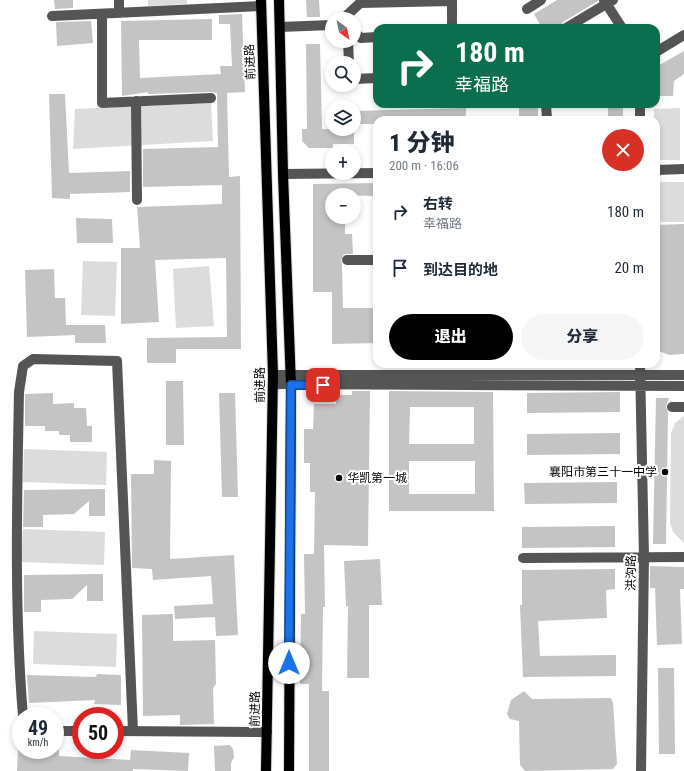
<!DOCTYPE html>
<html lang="zh">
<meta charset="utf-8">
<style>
:root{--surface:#fff;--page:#f6f6f7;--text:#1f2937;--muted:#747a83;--accent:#000}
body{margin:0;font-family:"Roboto Condensed","Noto Sans SC",sans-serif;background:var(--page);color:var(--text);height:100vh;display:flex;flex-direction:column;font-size:15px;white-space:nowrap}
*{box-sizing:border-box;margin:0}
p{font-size:13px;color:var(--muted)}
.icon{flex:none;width:22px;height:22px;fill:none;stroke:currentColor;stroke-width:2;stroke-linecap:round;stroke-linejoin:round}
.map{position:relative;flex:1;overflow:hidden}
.panel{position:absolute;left:373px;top:116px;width:287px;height:252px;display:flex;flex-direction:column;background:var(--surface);border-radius:12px;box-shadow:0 2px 6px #0003}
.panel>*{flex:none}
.top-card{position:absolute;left:373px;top:24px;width:287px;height:84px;border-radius:12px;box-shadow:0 2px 6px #0003;background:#0b6e4f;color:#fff;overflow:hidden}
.needle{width:26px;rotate:147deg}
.controls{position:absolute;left:325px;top:12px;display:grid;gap:8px}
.controls a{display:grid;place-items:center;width:36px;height:36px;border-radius:50%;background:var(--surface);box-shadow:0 2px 6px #0003;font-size:20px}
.speed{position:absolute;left:12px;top:707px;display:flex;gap:8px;font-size:20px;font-weight:700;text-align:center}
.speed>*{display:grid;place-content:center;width:52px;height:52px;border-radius:50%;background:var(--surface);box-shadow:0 2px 6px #0003;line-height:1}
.speed small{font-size:10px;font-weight:400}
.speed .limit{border:6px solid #d22;background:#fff;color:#111}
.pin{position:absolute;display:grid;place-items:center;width:34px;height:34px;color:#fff;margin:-17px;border-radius:8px;box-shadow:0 2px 6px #0006}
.me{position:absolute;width:44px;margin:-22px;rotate:0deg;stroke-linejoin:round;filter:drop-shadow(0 0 3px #0008)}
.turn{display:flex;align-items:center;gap:14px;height:84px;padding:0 16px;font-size:18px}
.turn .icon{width:52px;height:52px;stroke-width:2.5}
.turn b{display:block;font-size:28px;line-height:34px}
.round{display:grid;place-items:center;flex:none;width:42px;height:42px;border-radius:21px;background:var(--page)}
.overview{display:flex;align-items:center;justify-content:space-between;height:68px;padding:0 16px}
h1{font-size:24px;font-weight:800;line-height:30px}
.cta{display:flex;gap:8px;margin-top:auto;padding:8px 16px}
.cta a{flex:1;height:46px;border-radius:24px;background:var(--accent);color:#fff;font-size:16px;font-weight:800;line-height:46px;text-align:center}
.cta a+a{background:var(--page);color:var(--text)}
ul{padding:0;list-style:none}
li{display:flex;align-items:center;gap:12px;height:56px;padding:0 16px}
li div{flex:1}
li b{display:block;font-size:15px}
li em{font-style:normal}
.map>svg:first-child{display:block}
.green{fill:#dcdcdc}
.building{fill:#c4c4c4;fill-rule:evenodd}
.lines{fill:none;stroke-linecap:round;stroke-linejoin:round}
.major-casing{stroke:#dbdbdb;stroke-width:12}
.minor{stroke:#555;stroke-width:10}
.major{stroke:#000;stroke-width:10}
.route-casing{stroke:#114b97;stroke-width:10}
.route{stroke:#1a73e8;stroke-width:7}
.poi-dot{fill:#000;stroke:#fff;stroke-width:1.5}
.labels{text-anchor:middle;stroke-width:4;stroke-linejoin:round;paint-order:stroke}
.street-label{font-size:12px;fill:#000;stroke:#fff}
.poi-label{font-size:12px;fill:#000;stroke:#fff;text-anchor:end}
</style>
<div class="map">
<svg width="684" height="771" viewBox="0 0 684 771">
<rect width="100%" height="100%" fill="#fff"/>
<!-- green -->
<path class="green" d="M148 0H187V4L148 6Z
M211 103 213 141 73 149 75 109Z
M680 108V160H656V120H654V109Z
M656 182H684V222H656Z
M83 261 117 262 115 316 81 315Z
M209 266 214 326 176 328 173 269Z
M684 416V543L673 532 670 523 671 433 675 423Z
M24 449 107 452 106 485 23 482Z
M23 529 105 532 104 565 21 562Z
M34 631 117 634 116 667 33 664Z"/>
<!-- building -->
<path class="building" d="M54 0H73V8L55 9Z
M306 0H319L320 17H307Z
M557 0H598V1L563 22 559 28H542L534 14Z
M242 14 245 92 227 93 229 177 240 176 241 349H176V363H147V338L227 337 226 258 155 260 159 322 121 324V248H140L137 207 222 204V185L143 187V149L218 147 217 97V93L211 92 148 94V92L122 96 121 21 212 19V40H139L140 78 221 74 220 66H232L230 24H219V15Z
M91 21 93 43 57 46 56 22Z
M306 44H320L322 129H354V144H333V148H309L302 141V129H307Z
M684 51V74L674 81 673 96H656V67Z
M49 94H65L69 173 130 171V192L70 194V199L52 198Z
M519 104H538V120H519Z
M608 104H623V120H608Z
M466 108V120H377V124H354V111Z
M377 183V196L332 195V217H345V234H352L353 254H344L341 260 342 264 343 308H377V343L332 344V292H313V184Z
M76 218 112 219 113 243H77Z
M684 224V354L669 355 659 351 656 345V225Z
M54 269 55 298H65L66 325H105L106 343H75V335L27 337 25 270Z
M166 381H183L184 445H166Z
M352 391H370L368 546 324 545 325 607H323L322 691H329V771H309V684H300L301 614H305L304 554H314L315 492H310V463H304V429H313L314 404H336V395H352Z
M389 391 493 392 494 511H389ZM410 407H474V444H409ZM409 461H475V494H409Z
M620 392V412L527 413V393Z
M53 393V404L74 403V408H86L87 426H92V442H70V435H59V431H45V426H25V394Z
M219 393H235L238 497H222Z
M656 398H669L666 407 668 412 666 544H653Z
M620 433V454L527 455V434Z
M154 460 171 461 170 559 234 555 238 635 216 636 215 617 175 619 174 606 213 604 211 576 153 580 152 569 132 568 131 474H154Z
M617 482V503L525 504 524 483Z
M105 489V516H89V501L74 514 43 515V527H23L24 490Z
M615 526V547L522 548V527Z
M380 559 382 605H369V678H347L348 606H346L344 561Z
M650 566 684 567V589H680L682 644 657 645 655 588H650Z
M615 569V589L606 590 607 618 538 621 540 656 616 655V676L523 677 520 605H522V570Z
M103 574V601H87V585L72 599 41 600V612H24V575Z
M173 614V641L215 640 216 684 213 688 214 724 180 725V715L143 716 142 615Z
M658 668H674L675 754H659Z
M97 674 121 675V705L94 704 95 700 29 703 27 675 96 677Z
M524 691 532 699 611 698 613 703 617 764 613 769 525 771 520 765 519 721 510 719 507 714 511 700Z
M230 745 233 749 234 757 231 763V771H215L214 746Z
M18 750H59V756L130 760 131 750 189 753 188 771 133 769V771H17Z"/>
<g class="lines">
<!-- major casing -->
<g class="major-casing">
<path id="major" d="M261 0 273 375 266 771
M279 0 283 174 291 385 289 771"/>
</g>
<!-- minor -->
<path class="minor" d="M119 0V13
M604 0 622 28
M527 9 541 0
M102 14V103L211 98
M52 16 261 6
M343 19 360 3 452 1V28
M280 27 332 25
M566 28 613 0
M354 32 361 38 377 37
M348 41 349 63
M656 52 684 35
M354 79 377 78
M136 101 137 200
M546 104 547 119
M640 120V104
M656 170 684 169
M283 174 377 173
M347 260H377
M640 364 644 557 641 771
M273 375H684
M273 384 684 386
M672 407H684
M523 558 684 557
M23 716C14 608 17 500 19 392L23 366 33 359 117 361 133 731
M55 731H81
M115 731 267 732"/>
<!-- major -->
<use href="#major" class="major"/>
</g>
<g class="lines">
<!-- route casing -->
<g class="route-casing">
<path id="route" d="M289 663 291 385H323"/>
</g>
<!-- route -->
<use href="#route" class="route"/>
</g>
<!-- markers -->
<g class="poi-dot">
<circle cx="665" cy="472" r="4"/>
<circle cx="339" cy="478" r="4"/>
</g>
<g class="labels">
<!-- street labels -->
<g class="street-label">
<text transform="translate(250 62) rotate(-92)" y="4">前进路</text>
<text transform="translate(260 385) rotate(-90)" y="4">前进路</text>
<text transform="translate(631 573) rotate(-89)" y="4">洪沟路</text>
<text transform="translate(255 709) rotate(-89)" y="4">前进路</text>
</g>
<!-- poi labels -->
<g class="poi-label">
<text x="657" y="476">襄阳市第三十一中学</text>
<text x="347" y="482" text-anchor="start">华凯第一城</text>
</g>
</g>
</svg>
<div class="controls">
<a><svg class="needle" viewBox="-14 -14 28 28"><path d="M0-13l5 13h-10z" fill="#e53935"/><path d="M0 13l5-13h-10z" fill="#747a83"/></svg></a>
<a><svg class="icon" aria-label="search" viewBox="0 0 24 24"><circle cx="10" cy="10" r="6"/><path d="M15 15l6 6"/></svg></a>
<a><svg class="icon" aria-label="layers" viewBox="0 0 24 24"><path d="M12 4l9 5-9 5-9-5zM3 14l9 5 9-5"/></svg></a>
<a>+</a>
<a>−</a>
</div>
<div class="speed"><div>49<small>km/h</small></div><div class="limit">50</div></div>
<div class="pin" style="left:323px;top:385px;background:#d93025"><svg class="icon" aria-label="arrive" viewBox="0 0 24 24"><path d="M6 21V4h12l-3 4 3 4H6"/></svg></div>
<svg class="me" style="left:289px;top:663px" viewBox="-20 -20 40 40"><circle r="19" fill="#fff"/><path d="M0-13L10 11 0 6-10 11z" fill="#1a73e8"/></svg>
<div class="top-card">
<div class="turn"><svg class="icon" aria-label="right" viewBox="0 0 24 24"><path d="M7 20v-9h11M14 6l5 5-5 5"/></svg><div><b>180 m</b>幸福路</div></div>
</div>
<section class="panel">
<div class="overview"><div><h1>1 分钟</h1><p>200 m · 16:06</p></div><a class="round" style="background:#d93025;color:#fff"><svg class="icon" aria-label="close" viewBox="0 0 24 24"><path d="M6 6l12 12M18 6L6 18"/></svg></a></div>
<ul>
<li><svg class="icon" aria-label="right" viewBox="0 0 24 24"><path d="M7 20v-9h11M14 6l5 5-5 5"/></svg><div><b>右转</b><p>幸福路</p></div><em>180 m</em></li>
<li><svg class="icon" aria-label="arrive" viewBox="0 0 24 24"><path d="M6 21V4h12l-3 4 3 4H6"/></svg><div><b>到达目的地</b></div><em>20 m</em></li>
</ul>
<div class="cta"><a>退出</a><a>分享</a></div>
</section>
</div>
